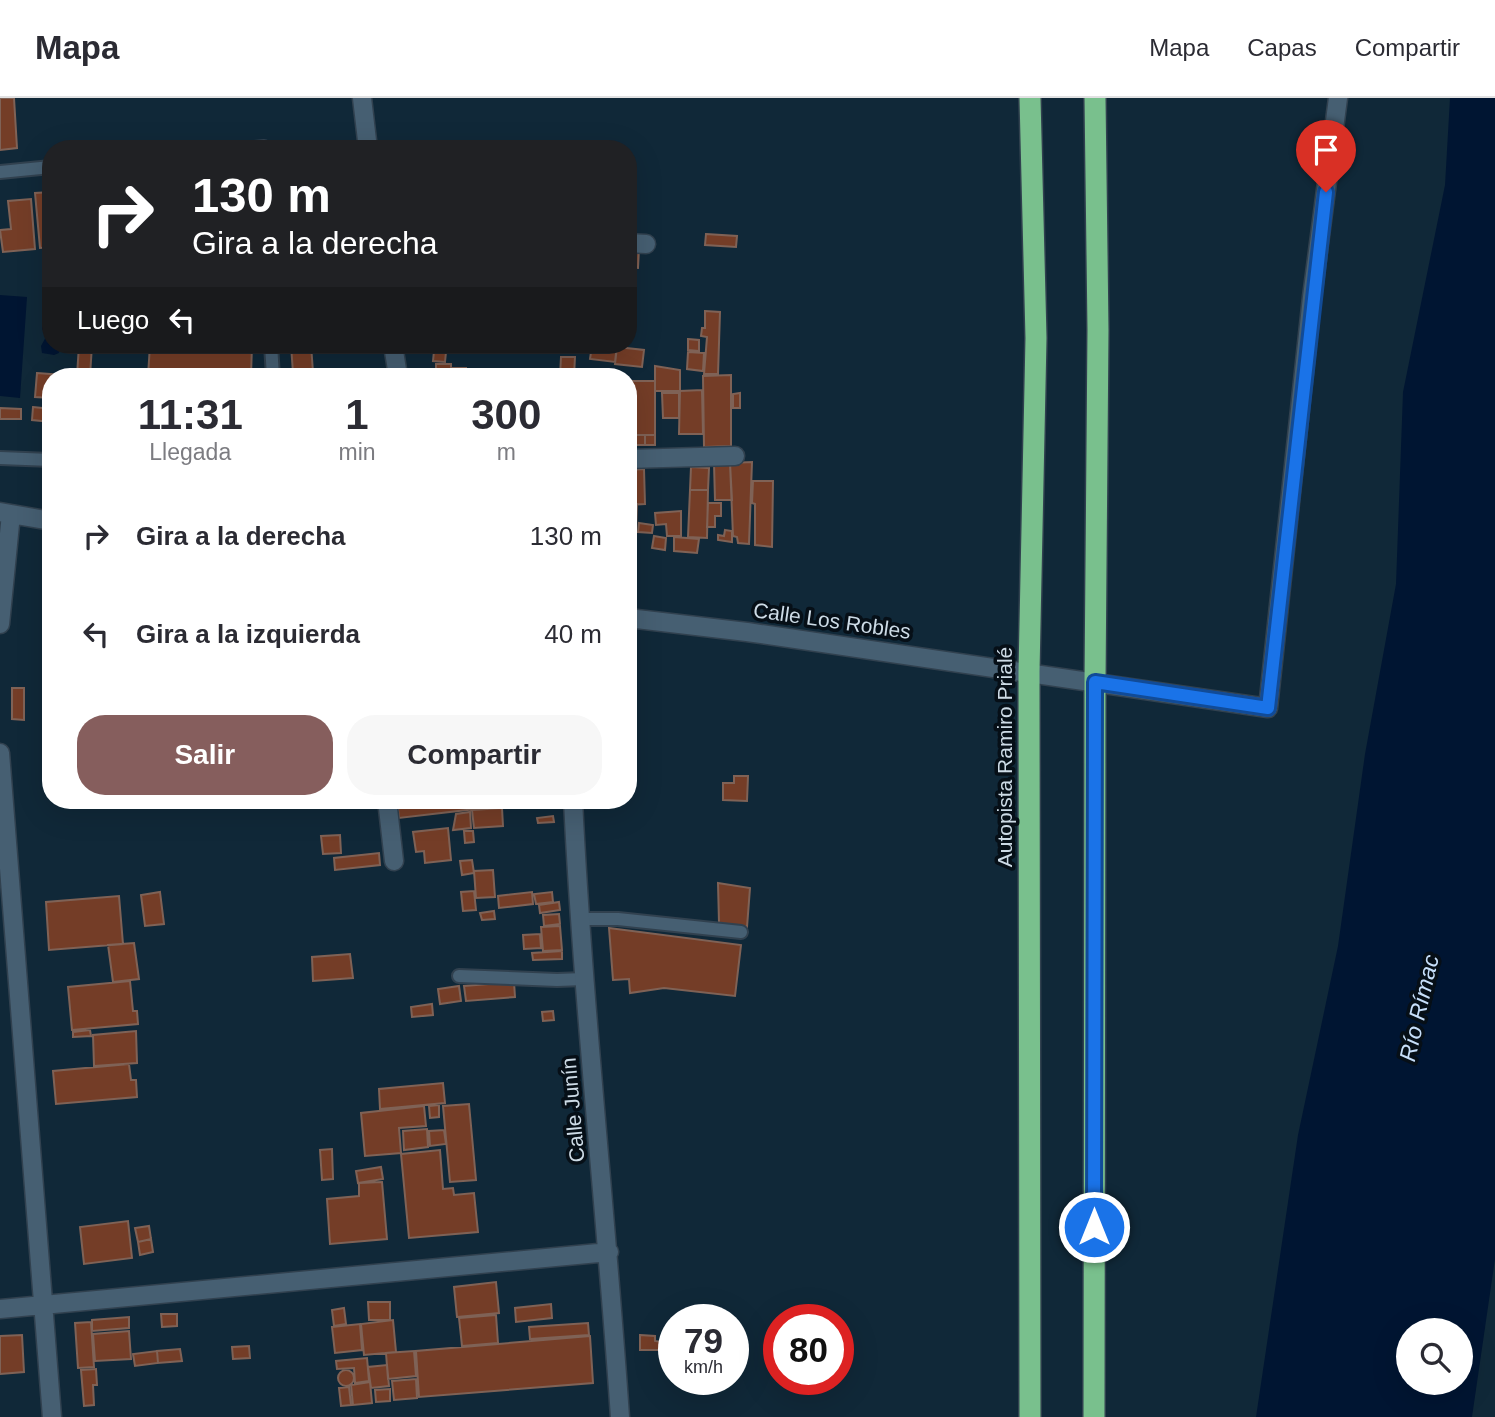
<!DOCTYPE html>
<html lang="es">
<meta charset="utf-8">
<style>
:root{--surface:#fff;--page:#f7f7f7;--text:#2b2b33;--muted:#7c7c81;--line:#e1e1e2;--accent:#865e5d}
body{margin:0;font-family:Arial,sans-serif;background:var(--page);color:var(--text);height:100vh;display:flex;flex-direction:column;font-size:26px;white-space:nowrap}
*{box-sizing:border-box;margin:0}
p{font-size:23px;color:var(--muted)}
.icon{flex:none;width:38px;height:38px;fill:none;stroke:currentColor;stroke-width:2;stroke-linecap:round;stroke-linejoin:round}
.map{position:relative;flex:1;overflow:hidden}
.side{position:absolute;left:42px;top:270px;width:595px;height:441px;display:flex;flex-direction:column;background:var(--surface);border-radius:28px;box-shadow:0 7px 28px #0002}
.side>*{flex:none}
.hud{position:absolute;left:42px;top:42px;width:595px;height:214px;border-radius:28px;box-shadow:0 7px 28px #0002;background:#202124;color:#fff;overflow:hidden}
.fabs{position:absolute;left:1396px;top:1220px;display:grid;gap:14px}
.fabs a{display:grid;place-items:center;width:77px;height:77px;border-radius:50%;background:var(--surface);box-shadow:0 7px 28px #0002;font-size:35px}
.speed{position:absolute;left:658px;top:1206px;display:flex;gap:14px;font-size:35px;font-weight:700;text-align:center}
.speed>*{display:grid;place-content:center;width:91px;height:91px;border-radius:50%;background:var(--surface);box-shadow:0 7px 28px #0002;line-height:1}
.speed small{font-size:18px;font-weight:400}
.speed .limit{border:10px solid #d22;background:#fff;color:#111}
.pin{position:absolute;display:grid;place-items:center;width:60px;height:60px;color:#fff;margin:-72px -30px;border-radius:50% 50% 50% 0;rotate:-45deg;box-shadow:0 0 7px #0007}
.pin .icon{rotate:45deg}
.me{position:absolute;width:77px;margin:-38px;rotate:0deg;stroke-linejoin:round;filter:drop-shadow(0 0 5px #0008)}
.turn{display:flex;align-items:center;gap:24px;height:147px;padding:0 35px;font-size:32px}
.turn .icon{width:91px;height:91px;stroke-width:2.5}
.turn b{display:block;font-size:49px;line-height:60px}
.then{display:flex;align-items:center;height:66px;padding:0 35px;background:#0003;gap:14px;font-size:26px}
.eta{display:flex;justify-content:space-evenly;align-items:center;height:119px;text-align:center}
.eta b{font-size:42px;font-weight:700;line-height:49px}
.button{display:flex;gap:14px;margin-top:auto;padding:14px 35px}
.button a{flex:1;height:80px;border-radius:28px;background:var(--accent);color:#fff;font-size:28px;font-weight:700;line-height:80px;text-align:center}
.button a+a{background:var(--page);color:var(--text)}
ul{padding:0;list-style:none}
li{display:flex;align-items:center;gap:21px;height:98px;padding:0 35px}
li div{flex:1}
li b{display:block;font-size:26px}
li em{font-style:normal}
header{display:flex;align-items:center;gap:42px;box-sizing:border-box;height:98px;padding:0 35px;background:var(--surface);border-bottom:2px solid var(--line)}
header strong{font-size:33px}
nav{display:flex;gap:38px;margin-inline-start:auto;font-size:24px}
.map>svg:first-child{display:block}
.water{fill:#001532;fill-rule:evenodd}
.building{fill:#743d27;stroke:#7f6256;stroke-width:2}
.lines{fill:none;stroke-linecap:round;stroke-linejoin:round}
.lane-casing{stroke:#31414f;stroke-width:16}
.street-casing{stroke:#31414f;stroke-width:21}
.highway-casing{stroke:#31414f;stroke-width:24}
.lane{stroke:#465f72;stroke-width:12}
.street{stroke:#465f72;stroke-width:18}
.highway{stroke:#79c08d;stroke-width:21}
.route-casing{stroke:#114b97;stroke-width:18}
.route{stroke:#1a73e8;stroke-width:12}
.labels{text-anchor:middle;stroke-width:7;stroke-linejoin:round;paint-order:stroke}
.street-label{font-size:21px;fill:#cddbe6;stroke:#060f17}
.water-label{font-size:23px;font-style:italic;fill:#c7dffa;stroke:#060f17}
</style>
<header>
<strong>Mapa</strong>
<nav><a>Mapa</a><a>Capas</a><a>Compartir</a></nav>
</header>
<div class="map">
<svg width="1495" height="1319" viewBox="0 0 1495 1319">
<rect width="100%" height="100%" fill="#102838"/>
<!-- water -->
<path class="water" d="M1450 0H1495V1161L1472 1319H1256L1298 1037 1338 848 1365 656 1396 486 1403 294 1445 87ZM1409 1232H1461V1284H1409Z
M0 197 27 199 20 300 0 298Z
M51 217V247H62L59 255 54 257 42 255 41 248 47 237 42 231V220Z"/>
<!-- building -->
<path class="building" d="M0 0H14L17 50 0 52Z
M51 94V149L40 150 35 95Z
M31 101 35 151 3 154 0 132 11 131 8 103Z
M706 136 737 138 736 149 705 147Z
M628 150H639L638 170 628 169Z
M705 213 720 214 718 276H704L707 239 701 238 702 230H705Z
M688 241 699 242V253L688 252Z
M79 247H92L90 278H77Z
M150 247H252L251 278H148Z
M291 247H311L313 274 293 275Z
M527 247H543V254H527Z
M543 247H561V254H543Z
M592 247H617L615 264 590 261Z
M617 249 644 252 642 269 615 266Z
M434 253 446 254 445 264 433 263Z
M688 254 704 255 703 273 687 271Z
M561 259H575L574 278H560Z
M436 266H451V270H466V278H436Z
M655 268 680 272V293H655Z
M37 275 64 277 51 278V300L35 299Z
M731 277V348L704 349 703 278Z
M628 283H655V337H628Z
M702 292 703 336H679L680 293Z
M662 295H679V320H663Z
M740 295V310H733V296Z
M33 309 51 311V324L32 322Z
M0 310 21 311V321H0Z
M628 337H645V347H629Z
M645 337H655V347H645Z
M752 364 749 446 738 445 737 439 733 438 730 365Z
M714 365H730L732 402H715Z
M691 369 709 370 708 392H690Z
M644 371 645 406 628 407V372Z
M753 383H773L772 449 755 447V406L752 405Z
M690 392H708L707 440 688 439Z
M708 405H721V418H715V429H707Z
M637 406 636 432 628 431V407Z
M681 413V438H667L666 426 656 427 655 415Z
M639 425 653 427 652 435 638 434Z
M725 432 732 433V444L718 442V437L724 438Z
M654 438 666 440 665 452 652 450Z
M674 439 699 441 697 455 674 453Z
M12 590H24V622L12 621Z
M734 678H748L747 703 723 702V685H734Z
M397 702H474L475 711 399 720Z
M474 702H488L489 709 475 711Z
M502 710 503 728 474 730 472 712Z
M470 714 471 730 453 732 456 716Z
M553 718 554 724 538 725 537 720Z
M448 730 451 762 425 765 424 753 416 754 413 734Z
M464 733H473L474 744 465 745Z
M340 737 341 755 323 756 321 738Z
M379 755 380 767 335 772 334 760Z
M472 762 474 775 462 777 460 763Z
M493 772 495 799 476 800 474 773Z
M718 785 750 790 747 829 719 825Z
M474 793 476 812 463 813 461 794Z
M160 794 164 826 145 828 141 797Z
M532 794 533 806 499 810 498 798Z
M552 794 553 804 536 806 534 796Z
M119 798 123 846 49 852 46 804Z
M559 804 560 812 540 815 539 807Z
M494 813 495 821 482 822 480 815Z
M559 816 560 826 544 828 543 817Z
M560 828 562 852 543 853 541 829Z
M609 830 741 847 735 898 664 890 630 895 629 881 613 882Z
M540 836 541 850 524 851 523 837Z
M134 845 139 881 113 884 108 847Z
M562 853V861L533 862 532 855Z
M350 856 353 880 313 883 312 859Z
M130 883 133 913H137L138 926 72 932 68 889Z
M514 884 515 899 466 903 464 888Z
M459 888 461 903 440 906 438 891Z
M432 906 433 917 412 919 411 909Z
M553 913 554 922 543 923 542 914Z
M90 932 91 938 73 939V934Z
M136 933 137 965 94 968 93 937Z
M129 966 131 982H136L137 999 56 1006 53 973Z
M443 985 445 1005 380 1011 379 991Z
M469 1006 476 1082 450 1084 443 1008Z
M439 1007V1019L430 1020 429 1008Z
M424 1008 426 1028 399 1030 401 1055 365 1058 361 1015Z
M427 1031 428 1049 404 1052 403 1033Z
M444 1032 446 1046 430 1048 429 1033Z
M332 1051 333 1081 322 1082 320 1052Z
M440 1052 443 1091 453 1090 454 1097 474 1095 478 1134 409 1140 401 1056Z
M381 1069 383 1081 358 1085 356 1073Z
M382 1084 387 1141 330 1146 327 1101 359 1098V1085Z
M128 1123 132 1160 84 1166 80 1129Z
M149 1128 151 1141 138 1144 135 1130Z
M151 1141 153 1154 140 1157 138 1144Z
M496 1184 499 1215 457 1219 454 1189Z
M368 1204H390V1222H369Z
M551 1206 552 1220 516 1224 515 1210Z
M344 1210 346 1226 334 1228 332 1212Z
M161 1216H177V1228L162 1229Z
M496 1217 498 1245 462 1248 459 1220Z
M129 1219V1230L92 1233V1222Z
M393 1222 396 1254 364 1257 361 1226Z
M91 1224 94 1269 78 1270 75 1225Z
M588 1225 589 1237 530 1241 529 1229Z
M360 1226 362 1252 335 1255 332 1229Z
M129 1233 131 1261 95 1263 93 1236Z
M22 1237 24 1274 0 1276V1238Z
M640 1237 655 1238V1243L662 1244V1252H640Z
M590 1238 593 1285 419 1299 416 1253Z
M249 1248 250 1260 233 1261 232 1249Z
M180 1251 182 1263 158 1265 157 1253Z
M157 1253 158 1265 135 1268 133 1256Z
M414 1253 416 1278 388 1281 386 1255Z
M367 1260 369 1283 355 1285 354 1270 337 1271 336 1263Z
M387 1267 389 1288 371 1290 368 1269Z
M96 1271 97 1287H93L94 1307 84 1308 81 1272Z
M338 1280a8 8 0 1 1 16 0a8 8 0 1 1-16 0Z
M416 1281 417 1300 394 1302 392 1283Z
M370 1284 372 1305 353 1307 351 1287Z
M349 1289 351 1307 341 1308 339 1290Z
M390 1291V1303L376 1304 375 1292Z"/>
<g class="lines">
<!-- lane casing -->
<g class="lane-casing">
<path id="lane" d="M246 51 264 49
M0 74 51 69
M271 247 273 278
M0 360 51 362
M578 821H618L741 834
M459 878 557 882 584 881"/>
</g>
<!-- street casing -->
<g class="street-casing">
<path id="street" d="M362 0 368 51
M628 145 646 146
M393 247 398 278
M628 361 735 358
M0 414 51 423
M628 520 747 534 1268 610 1312 199 1338 0
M0 526 11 416
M0 655 52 1319
M387 702 394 763
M573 702C583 908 606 1113 620 1319
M0 1211 609 1154"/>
</g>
<!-- highway casing -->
<g class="highway-casing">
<path id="highway" d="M1030 1319 1029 574 1036 240 1030 0
M1094 1319 1095 584 1098 232 1095 0"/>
</g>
<!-- lane -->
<use href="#lane" class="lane"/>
<!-- street -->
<use href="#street" class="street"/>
<!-- highway -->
<use href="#highway" class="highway"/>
</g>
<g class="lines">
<!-- route casing -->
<g class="route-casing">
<path id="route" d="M1094 1129 1095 584 1268 610 1326 94"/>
</g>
<!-- route -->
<use href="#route" class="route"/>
</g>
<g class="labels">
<!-- street labels -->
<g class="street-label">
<text transform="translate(832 523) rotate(8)" y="7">Calle Los Robles</text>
<text transform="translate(1005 659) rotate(-90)" y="7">Autopista Ramiro Prialé</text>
<text transform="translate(573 1012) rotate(-95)" y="7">Calle Junín</text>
</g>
<!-- water labels -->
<g class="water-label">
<text transform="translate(1419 910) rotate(-77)" y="8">Río Rímac</text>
</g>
</g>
</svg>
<div class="fabs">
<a><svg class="icon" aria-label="search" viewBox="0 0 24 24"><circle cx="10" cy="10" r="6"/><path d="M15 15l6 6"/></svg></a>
</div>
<div class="speed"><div>79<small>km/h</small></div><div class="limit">80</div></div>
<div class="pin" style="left:1326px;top:94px;background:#d93025"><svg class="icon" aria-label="arrive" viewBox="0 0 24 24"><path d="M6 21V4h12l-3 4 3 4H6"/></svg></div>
<svg class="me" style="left:1094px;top:1129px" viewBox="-20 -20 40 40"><circle r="17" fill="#1a73e8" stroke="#fff" stroke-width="3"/><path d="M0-11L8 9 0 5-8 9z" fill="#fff"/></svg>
<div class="hud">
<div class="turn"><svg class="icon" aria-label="right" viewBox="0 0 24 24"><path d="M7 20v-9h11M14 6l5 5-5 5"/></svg><div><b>130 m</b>Gira a la derecha</div></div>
<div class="then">Luego<svg class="icon" aria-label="left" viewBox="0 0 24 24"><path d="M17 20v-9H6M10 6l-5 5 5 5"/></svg></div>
</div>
<section class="side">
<div class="eta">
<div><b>11:31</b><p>Llegada</p></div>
<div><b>1</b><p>min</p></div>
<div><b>300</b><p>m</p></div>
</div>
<ul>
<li><svg class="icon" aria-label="right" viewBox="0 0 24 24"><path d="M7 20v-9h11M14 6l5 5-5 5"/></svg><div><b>Gira a la derecha</b></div><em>130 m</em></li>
<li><svg class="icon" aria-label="left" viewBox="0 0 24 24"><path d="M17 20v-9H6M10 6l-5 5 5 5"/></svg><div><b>Gira a la izquierda</b></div><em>40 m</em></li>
</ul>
<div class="button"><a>Salir</a><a>Compartir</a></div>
</section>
</div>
